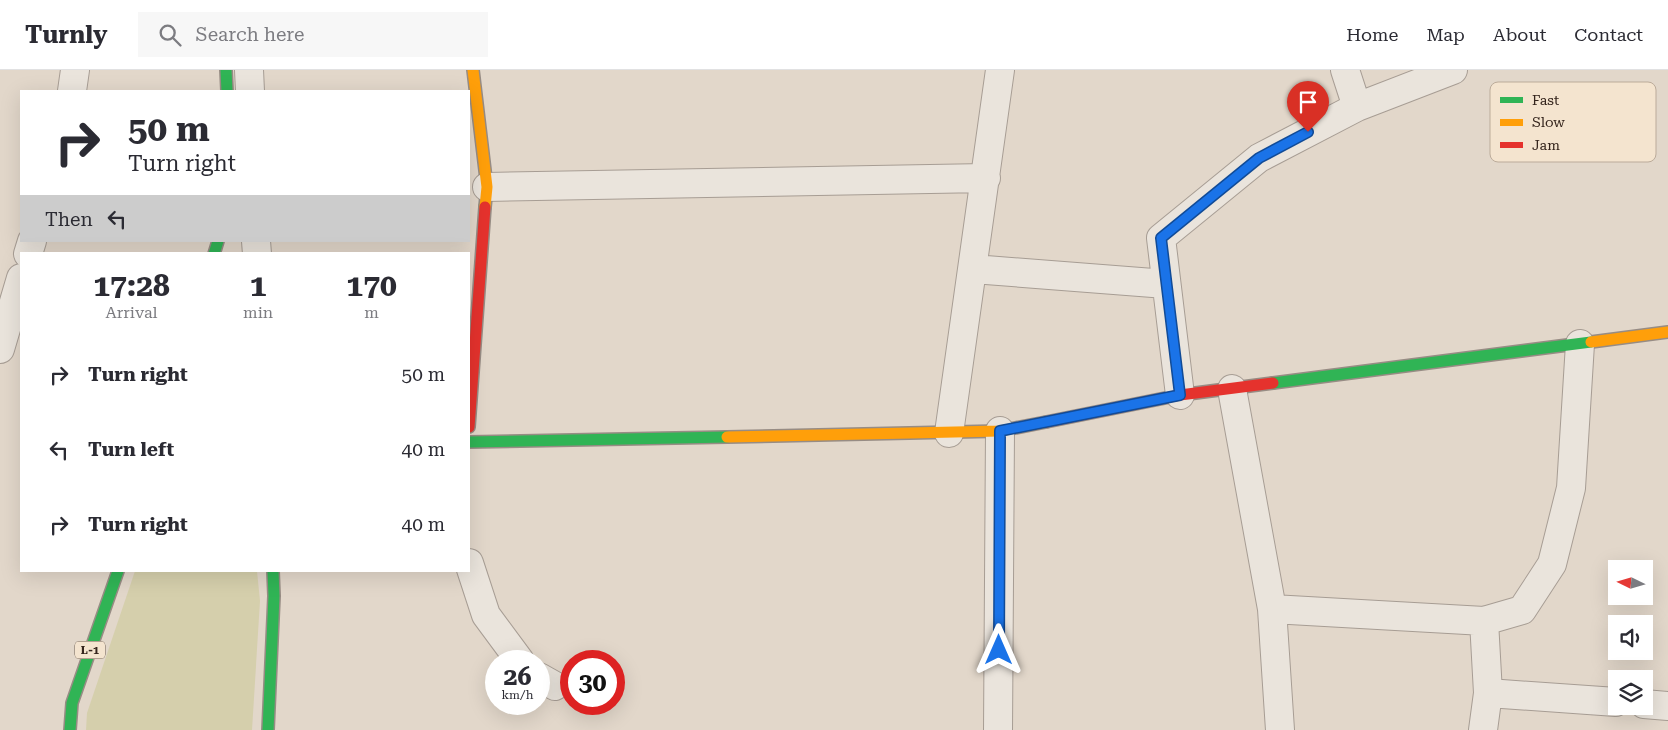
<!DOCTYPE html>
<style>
:root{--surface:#fff;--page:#f7f7f7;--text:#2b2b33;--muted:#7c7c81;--line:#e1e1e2}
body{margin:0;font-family:"Roboto Serif",serif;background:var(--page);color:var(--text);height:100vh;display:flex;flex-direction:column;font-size:19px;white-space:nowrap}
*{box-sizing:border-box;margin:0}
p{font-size:16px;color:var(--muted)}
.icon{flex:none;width:28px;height:28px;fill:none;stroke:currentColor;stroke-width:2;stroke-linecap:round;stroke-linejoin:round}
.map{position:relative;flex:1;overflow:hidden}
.details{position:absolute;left:20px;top:182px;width:450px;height:320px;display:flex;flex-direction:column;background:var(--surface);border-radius:0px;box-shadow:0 5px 20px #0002}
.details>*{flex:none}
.hud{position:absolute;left:20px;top:20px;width:450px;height:152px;border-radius:0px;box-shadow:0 5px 20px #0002;background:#fff;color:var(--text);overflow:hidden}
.needle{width:32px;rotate:275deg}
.fabs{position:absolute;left:1608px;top:490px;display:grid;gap:10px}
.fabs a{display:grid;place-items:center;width:45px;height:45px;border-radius:0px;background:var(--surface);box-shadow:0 5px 20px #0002;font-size:25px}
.speed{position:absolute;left:485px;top:580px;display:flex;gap:10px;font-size:25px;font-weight:700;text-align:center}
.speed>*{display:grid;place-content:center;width:65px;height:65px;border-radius:50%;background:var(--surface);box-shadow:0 5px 20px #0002;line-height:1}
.speed small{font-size:12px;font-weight:400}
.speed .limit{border:8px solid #d22;background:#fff;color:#111}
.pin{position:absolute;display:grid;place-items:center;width:42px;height:42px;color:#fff;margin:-51px -21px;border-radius:50% 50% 50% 0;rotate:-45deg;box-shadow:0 0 5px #0007}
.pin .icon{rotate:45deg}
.me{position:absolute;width:55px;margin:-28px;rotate:0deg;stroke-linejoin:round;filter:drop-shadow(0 0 4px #0008)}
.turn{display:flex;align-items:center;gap:18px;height:105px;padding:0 25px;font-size:22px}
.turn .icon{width:65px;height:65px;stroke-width:2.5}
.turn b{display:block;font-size:35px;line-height:42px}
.then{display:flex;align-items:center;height:48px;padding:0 25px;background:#0003;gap:10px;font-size:19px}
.eta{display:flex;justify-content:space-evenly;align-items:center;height:85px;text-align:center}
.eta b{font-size:30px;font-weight:700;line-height:35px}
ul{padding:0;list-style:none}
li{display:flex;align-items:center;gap:15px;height:75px;padding:0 25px}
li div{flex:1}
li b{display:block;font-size:19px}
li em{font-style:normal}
header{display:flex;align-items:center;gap:30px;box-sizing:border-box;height:70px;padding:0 25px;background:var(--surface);border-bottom:1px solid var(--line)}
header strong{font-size:24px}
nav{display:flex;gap:28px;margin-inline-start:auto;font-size:18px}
.search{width:350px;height:45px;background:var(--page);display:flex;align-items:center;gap:12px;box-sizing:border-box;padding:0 18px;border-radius:0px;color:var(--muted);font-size:19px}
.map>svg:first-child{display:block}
.green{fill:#d5cfac}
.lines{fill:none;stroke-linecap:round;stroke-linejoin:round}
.street-casing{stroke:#a79d94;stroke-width:30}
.fast-casing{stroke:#978c84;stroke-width:14}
.slow-casing{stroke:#978c84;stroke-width:14}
.jam-casing{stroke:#978c84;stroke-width:14}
.street{stroke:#eae4dc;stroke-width:28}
.fast{stroke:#30b455;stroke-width:11}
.slow{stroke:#ff9f0a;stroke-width:11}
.jam{stroke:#e5322d;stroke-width:11}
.route-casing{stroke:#114b97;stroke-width:12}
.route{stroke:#1a73e8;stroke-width:9}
.labels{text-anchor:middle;stroke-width:5;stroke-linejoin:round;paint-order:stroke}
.shield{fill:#f4e4cf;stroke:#6e5e52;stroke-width:1}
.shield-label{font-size:11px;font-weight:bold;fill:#35251d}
.key{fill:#f4e4cf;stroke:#bbab9a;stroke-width:1}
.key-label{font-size:14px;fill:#35251d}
</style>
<header>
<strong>Turnly</strong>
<div class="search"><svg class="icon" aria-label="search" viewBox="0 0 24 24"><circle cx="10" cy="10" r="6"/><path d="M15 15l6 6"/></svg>Search here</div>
<nav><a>Home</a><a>Map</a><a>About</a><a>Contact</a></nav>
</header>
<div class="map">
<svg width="1668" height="660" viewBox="0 0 1668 660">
<rect width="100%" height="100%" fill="#e2d7ca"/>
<!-- green -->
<path class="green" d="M135 501H257L260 531 252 660H86L87 643Z"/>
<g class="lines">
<!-- street casing -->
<g class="street-casing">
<path id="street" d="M249 0 250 21
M1345 0 1357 37
M72 21 75 0
M487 117 986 108
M256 171 257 184
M28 184 32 171
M973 199 1166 214
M0 279 21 208
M1232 319 1272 539 1280 660
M1180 325 1161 168 1259 88 1357 37 1453 0
M949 363 1000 0
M469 493 486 545 520 591
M1272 539 1484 551 1522 540 1552 494 1571 418 1580 274
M539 607 555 616
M1488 623 1616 632
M1644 634 1668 636
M998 660 1000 361
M1483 660 1488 623 1484 551"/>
</g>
<!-- fast casing -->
<g class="fast-casing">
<path id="fast" d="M226 0 227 21
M214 184 218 171
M1273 313 1591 272
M469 372 727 367
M70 660 72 633 118 501
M268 660 274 526 273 501"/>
</g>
<!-- slow casing -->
<g class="slow-casing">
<path id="slow" d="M473 0 487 117 485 137
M1591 272 1668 262
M727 367 1000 361 1046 352"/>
</g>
<!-- jam casing -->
<g class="jam-casing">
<path id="jam" d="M1046 352 1180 325 1273 313
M469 357 485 137"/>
</g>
<!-- street -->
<use href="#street" class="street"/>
<!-- fast -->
<use href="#fast" class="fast"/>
<!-- slow -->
<use href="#slow" class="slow"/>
<!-- jam -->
<use href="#jam" class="jam"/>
</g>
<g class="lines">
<!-- route casing -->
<g class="route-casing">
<path id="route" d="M999 580 1000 361 1180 325 1161 168 1259 88 1308 62"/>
</g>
<!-- route -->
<use href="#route" class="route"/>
</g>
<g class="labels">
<!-- shield labels -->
<rect class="shield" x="75" y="571.5" width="30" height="17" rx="4"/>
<g class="shield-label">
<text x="90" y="584">L-1</text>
</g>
</g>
<!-- legend -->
<rect x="1490" y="12" width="166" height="80" rx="8" class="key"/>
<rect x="1500" y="27" width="23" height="6" fill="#30b455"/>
<rect x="1500" y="49" width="23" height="7" fill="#ff9f0a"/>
<rect x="1500" y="72" width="23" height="6" fill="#e5322d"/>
<g class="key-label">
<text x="1532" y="35">Fast</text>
<text x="1532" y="57">Slow</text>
<text x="1532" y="80">Jam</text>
</g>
</svg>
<div class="fabs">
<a><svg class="needle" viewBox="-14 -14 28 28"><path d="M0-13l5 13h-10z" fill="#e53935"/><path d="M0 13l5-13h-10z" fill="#7c7c81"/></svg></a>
<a><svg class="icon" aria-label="sound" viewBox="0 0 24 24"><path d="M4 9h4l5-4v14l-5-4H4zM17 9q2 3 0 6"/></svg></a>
<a><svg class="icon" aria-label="layers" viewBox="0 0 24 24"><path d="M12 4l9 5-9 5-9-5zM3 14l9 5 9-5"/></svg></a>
</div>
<div class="speed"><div>26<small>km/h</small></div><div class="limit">30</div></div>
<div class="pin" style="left:1308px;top:62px;background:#d93025"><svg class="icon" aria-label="arrive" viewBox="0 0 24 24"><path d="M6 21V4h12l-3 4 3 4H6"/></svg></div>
<svg class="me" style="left:999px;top:580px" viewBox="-20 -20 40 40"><path d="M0-17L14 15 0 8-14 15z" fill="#1a73e8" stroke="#fff" stroke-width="4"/></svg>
<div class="hud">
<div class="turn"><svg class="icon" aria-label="right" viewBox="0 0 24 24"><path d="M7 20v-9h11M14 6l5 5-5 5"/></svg><div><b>50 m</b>Turn right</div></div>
<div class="then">Then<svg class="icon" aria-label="left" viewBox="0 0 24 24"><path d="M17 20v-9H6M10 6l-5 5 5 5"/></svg></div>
</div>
<section class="details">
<div class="eta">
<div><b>17:28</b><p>Arrival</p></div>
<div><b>1</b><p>min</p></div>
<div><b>170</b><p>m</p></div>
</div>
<ul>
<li><svg class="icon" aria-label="right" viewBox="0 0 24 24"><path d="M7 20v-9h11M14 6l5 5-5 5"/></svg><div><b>Turn right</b></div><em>50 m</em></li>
<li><svg class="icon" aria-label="left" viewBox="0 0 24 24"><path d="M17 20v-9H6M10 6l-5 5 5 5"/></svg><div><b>Turn left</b></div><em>40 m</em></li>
<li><svg class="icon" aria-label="right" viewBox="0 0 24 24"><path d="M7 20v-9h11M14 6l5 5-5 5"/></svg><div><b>Turn right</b></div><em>40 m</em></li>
</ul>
</section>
</div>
